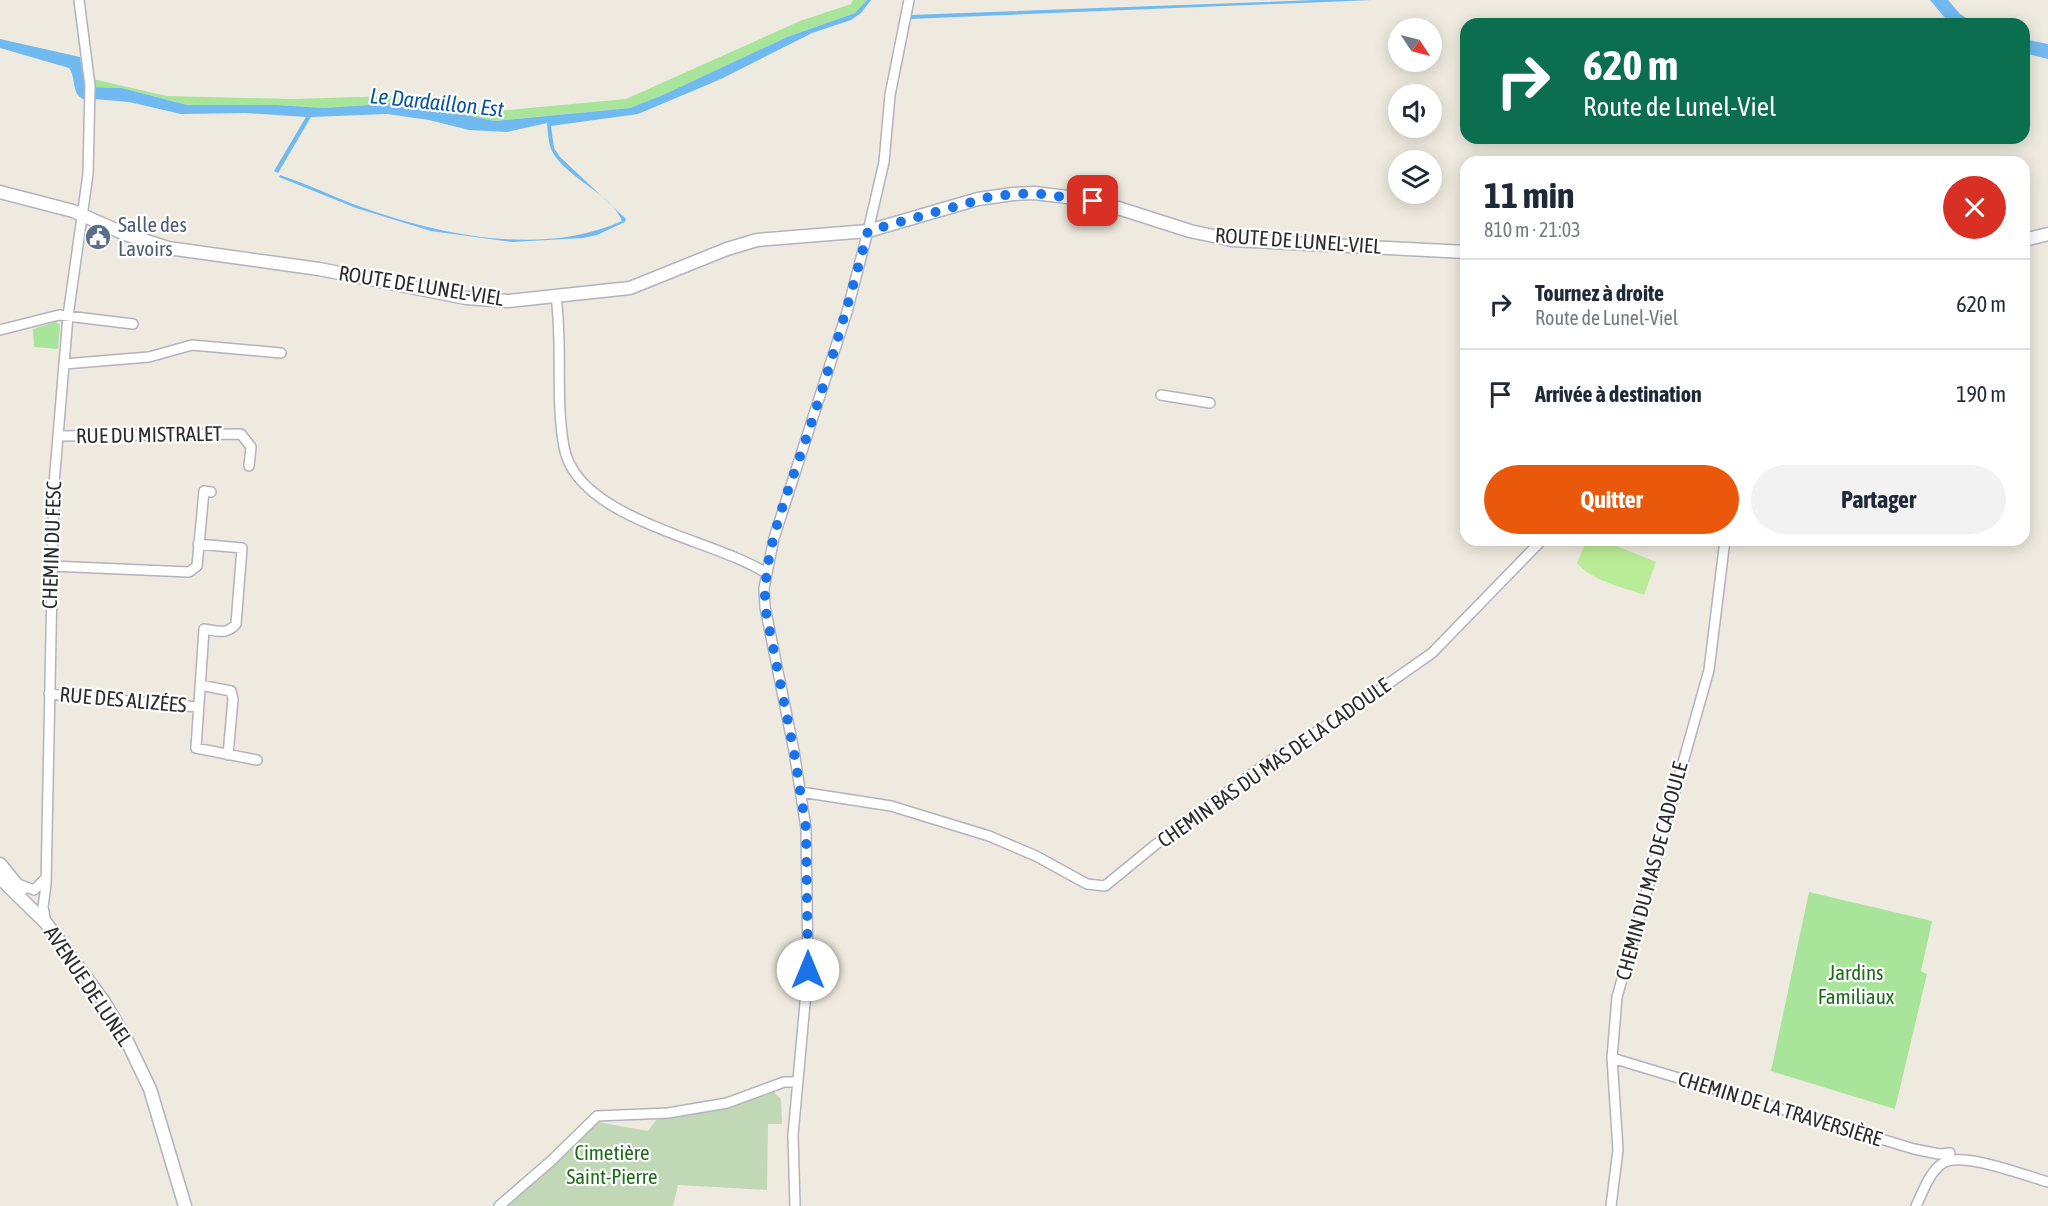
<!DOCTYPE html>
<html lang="fr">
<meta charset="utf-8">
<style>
:root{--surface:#fff;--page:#f2f2f3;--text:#1f2937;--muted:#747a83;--line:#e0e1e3;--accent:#ea580c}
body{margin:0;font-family:"Asap Condensed",sans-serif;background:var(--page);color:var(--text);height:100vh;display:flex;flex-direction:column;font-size:22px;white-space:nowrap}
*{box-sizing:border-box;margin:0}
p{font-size:20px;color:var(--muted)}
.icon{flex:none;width:33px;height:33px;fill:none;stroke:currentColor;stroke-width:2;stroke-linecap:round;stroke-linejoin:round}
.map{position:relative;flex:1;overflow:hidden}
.panel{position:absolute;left:1460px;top:156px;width:570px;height:390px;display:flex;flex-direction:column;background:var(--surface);border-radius:18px;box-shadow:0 3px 15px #0003}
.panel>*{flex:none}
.guide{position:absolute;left:1460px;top:18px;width:570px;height:126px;border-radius:18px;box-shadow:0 3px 15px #0003;background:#0b6e4f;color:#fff;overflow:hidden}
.needle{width:39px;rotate:125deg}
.controls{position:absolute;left:1388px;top:18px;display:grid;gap:12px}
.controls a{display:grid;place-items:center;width:54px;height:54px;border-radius:50%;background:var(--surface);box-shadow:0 3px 15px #0003;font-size:30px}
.pin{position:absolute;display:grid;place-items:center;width:51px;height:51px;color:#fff;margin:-26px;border-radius:12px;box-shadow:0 3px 9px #0006}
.me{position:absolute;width:66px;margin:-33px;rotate:0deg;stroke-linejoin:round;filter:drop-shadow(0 0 4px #0008)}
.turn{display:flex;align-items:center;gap:21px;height:126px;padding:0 24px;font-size:27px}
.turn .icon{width:78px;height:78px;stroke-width:2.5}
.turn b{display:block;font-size:42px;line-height:51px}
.round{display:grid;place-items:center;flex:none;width:63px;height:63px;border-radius:32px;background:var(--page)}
.headline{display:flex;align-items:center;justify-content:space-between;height:102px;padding:0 24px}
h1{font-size:36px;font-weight:700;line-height:45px}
.primary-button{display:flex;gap:12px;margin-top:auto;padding:12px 24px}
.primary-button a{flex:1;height:69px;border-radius:36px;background:var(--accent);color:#fff;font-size:24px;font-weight:700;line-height:69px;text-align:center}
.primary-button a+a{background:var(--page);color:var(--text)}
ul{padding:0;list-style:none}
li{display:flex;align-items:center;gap:18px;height:90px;padding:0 24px;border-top:2px solid var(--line)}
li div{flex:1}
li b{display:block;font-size:22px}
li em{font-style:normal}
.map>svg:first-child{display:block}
.green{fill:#a8e59b}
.cemetery{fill:#c1d8b6}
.pitch{fill:#baec97}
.water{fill:#71baf1}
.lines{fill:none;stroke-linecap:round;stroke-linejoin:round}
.street-casing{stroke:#b2b2c0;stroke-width:12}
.secondary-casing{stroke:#b2b2c0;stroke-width:15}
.street{stroke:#fff;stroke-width:9}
.secondary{stroke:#fff;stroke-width:12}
.route{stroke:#1a73e8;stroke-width:10;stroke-dasharray:0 18}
.labels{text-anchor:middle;stroke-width:4.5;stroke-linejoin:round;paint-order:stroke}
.service-label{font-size:21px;fill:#4e5e75;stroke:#fff;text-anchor:start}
.street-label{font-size:21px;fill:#2c2c2c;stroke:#fff}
.park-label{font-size:21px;fill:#1e6c1a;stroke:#fff}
.water-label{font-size:22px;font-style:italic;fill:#0c56a1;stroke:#fff}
</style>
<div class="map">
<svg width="2048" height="1206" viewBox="0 0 2048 1206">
<rect width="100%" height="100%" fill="#eeeadf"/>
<!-- green -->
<path class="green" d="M853 0H867L855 13 787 37 664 95 630 108 495 121 408 105 322 108 277 105H187L122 88 93 87V79L167 96 292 99 393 96 488 112 626 99 800 21 851 4Z
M56 322 60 325 58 349 34 347 33 329Z
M1809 892 1932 921 1921 971 1927 974 1895 1109 1771 1071Z"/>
<!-- cemetery -->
<path class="cemetery" d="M773 1091 781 1099 782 1124H768L767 1190 678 1185 673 1206H505L557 1162 598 1122 648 1131 657 1119 722 1109Z"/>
<!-- pitch -->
<path class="pitch" d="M1587 540H1601L1656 562 1644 595C1623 587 1592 581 1577 563Z"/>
<!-- water -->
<path class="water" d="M867 0H871L861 13 851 20 812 33 721 79 638 114 551 126 554 148 560 157 626 219 625 222 597 235 583 238 512 242 431 231 356 208 279 177 280 175C304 183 328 194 353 204 434 234 540 258 622 221 612 194 566 178 552 151 548 143 548 131 547 123L507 132 469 130 429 120 387 114 311 117 278 173 274 171 306 117 245 113 181 114 129 102 94 99 93 87 122 88 187 105H277L323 108 390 104 424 107 495 121 630 108 663 95 787 37 855 13Z
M1316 0H1372L909 19 910 15Z
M1930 0H1948L1960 14 1976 24H1950Z
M0 39 80 57 87 100C70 97 77 78 69 68L0 48Z
M2024 39 2048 44V59L2024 53Z"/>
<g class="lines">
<!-- street casing -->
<g class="street-casing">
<path id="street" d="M556 297C563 347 555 398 564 447 577 520 714 539 766 573
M0 330 59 315 133 324
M64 364 149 357 192 345 281 353
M1161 395 1210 403
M58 436 241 434 251 447 249 466
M198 544 242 548 236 624C227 635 217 631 204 629L196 748 257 760
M51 566 189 572 197 566 204 491 211 492
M200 685 231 691 233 699 228 755
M49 694 198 707
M801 792 891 806 989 836 1036 856 1087 884 1105 886 1155 845 1268 762 1348 712 1432 653 1542 540
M18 884 34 890 45 879
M46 923 43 907 46 885 54 484 68 316 88 174 90 86 79 0
M1612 1058 1914 1149 1939 1154 1950 1153
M499 1206 551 1161 597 1116 668 1113 727 1103 784 1082H796
M795 1206 793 1135 808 970 806 828 794 751 765 607 764 588 774 538 847 312 868 231 884 162 890 95 909 0
M1611 1206 1618 1150 1612 1058 1617 997 1709 670 1725 540
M1916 1206C1923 1192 1929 1172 1943 1163 1963 1151 2026 1176 2048 1182"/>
</g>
<!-- secondary casing -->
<g class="secondary-casing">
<path id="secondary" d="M0 192 73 211 125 234 168 248 319 269 466 298 508 301 630 288 727 249 757 240 868 231 978 199 1013 194 1034 193 1093 200 1190 231 1232 240 1466 252
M2024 240 2048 234
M0 864 21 890
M0 878 46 923 104 1002 125 1037 150 1089 185 1206"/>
</g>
<!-- street -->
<use href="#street" class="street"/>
<!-- secondary -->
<use href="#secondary" class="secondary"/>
</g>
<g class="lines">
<!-- route -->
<path class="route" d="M808 970 806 828 794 752 765 607C763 546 791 486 809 430 831 364 850 298 868 231L993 196 1034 193 1093 201"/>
</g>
<!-- icons -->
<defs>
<g id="civic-disc" transform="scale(1.35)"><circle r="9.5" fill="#5c6f8a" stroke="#fff"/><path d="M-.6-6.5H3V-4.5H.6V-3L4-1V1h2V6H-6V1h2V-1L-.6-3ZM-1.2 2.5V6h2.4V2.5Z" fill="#fff"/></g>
</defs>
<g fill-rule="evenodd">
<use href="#civic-disc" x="98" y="237"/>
</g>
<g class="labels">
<!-- service labels -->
<g class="service-label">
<text x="118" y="232">Salle des<tspan x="118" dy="24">Lavoirs</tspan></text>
</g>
<!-- street labels -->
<g class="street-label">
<text transform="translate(1298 241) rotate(4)" y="7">ROUTE DE LUNEL-VIEL</text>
<text transform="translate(421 286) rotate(9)" y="7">ROUTE DE LUNEL-VIEL</text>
<text transform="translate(149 435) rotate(-1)" y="7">RUE DU MISTRALET</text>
<text transform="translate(52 545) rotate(-88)" y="7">CHEMIN DU FESC</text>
<text transform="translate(123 700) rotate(5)" y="7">RUE DES ALIZÉES</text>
<text transform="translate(1274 763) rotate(-35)" y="7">CHEMIN BAS DU MAS DE LA CADOULE</text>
<text transform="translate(1652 871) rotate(-75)" y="7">CHEMIN DU MAS DE CADOULE</text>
<text transform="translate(88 986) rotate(56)" y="7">AVENUE DE LUNEL</text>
<text transform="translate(1780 1109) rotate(17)" y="7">CHEMIN DE LA TRAVERSIÈRE</text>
</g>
<!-- park labels -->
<g class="park-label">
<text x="1856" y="980">Jardins<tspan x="1856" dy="24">Familiaux</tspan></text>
<text x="612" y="1160">Cimetière<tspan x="612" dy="24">Saint-Pierre</tspan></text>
</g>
<!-- water labels -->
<g class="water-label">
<text transform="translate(437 102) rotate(6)" y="8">Le Dardaillon Est</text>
</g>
</g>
</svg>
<div class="controls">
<a><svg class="needle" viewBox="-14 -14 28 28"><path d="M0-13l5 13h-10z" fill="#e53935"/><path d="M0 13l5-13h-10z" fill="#747a83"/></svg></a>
<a><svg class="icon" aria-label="sound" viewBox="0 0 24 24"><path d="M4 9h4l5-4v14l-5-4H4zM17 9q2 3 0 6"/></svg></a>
<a><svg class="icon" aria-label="layers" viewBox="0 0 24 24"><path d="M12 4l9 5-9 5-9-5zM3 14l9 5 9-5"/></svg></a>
</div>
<div class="pin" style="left:1093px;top:201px;background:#d93025"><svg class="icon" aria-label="arrive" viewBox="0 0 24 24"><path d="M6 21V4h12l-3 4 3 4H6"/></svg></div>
<svg class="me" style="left:808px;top:970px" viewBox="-20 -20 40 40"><circle r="19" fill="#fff"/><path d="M0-13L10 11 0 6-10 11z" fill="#1a73e8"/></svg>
<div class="guide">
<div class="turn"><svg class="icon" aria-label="right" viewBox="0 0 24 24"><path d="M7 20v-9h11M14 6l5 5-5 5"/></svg><div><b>620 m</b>Route de Lunel-Viel</div></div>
</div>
<section class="panel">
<div class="headline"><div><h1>11 min</h1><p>810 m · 21:03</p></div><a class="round" style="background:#d93025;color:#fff"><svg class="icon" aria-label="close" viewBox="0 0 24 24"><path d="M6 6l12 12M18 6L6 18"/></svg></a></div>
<ul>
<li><svg class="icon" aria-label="right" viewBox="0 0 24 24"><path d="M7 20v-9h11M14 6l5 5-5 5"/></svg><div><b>Tournez à droite</b><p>Route de Lunel-Viel</p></div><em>620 m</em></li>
<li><svg class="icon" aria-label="arrive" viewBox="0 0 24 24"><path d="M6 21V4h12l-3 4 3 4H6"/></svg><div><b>Arrivée à destination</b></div><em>190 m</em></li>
</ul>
<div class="primary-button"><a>Quitter</a><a>Partager</a></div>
</section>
</div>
